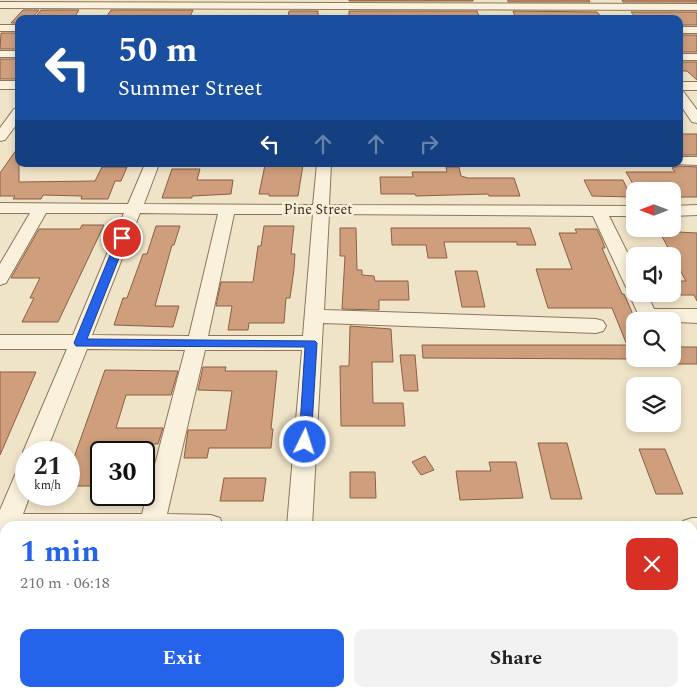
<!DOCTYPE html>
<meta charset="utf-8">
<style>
:root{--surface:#fff;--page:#f2f2f2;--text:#222;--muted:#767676;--accent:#2563eb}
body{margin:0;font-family:Spectral,serif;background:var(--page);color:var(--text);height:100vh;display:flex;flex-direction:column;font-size:19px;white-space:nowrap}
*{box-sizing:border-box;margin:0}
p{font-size:16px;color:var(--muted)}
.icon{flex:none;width:28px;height:28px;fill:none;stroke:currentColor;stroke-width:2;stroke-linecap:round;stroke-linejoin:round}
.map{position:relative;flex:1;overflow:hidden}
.side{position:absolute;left:0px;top:521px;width:698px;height:176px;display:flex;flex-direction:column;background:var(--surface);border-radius:15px 15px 0 0;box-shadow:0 2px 8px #0003}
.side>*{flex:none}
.banner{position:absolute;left:15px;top:15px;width:668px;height:152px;border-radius:10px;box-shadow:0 2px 8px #0003;background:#1a4fa0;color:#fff;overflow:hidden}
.needle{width:32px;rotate:270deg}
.controls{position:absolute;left:626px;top:182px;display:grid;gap:10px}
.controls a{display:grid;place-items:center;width:55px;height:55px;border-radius:10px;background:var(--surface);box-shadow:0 2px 8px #0003;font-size:25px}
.speed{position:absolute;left:15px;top:441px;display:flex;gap:10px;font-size:25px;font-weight:700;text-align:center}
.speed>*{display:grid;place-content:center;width:65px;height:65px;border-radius:50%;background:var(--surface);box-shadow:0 2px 8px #0003;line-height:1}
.speed small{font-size:12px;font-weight:400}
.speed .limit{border:2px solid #111;border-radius:8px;background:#fff;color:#111}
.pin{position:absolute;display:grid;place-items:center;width:42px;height:42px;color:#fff;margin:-21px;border:2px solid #fff;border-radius:50%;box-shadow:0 1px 5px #0007}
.me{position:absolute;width:55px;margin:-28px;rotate:4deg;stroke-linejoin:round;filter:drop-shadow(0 0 4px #0008)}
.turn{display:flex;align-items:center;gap:18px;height:105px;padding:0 20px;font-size:22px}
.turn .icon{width:65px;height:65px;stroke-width:2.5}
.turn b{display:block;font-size:35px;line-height:42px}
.lanes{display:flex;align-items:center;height:48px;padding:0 20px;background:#0003;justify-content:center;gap:25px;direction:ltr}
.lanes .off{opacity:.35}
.round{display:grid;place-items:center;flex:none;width:52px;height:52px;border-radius:10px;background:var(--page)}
.summary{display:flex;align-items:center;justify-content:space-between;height:85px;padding:0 20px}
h1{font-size:30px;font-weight:700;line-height:38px;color:var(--accent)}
.button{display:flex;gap:10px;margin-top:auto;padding:10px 20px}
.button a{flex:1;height:58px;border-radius:10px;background:var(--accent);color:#fff;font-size:20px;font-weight:700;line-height:58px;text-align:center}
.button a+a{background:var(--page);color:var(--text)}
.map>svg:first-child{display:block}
.building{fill:#cf9f7d;stroke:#8d5f41}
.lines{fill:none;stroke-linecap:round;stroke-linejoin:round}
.minor-casing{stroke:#8d765c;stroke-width:2}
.minor{fill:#faf1dc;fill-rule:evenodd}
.route{fill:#2563eb;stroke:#184099}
.labels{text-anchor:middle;stroke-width:5;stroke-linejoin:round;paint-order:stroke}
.far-street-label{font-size:14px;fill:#3d2e20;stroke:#f7eed8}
</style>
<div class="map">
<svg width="697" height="697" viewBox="0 0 697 697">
<rect width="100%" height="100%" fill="#f0e4c8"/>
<!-- building -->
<path class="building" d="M349 0H473V1H349Z
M508 0H589L590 2H508Z
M622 0H697V2H623Z
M23 10H39L31 19H19V23H11Z
M41 10H79L73 19H34Z
M111 10H193L189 19H127L129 16H107Z
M289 11H318V17H288Z
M349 11H477L480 19H349Z
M513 11 597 12 603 19H516Z
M631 12H697V25H679V19H637Z
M1 33H19V49H0Z
M679 35H697V52H679Z
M0 59H19V79H0Z
M679 62H697V80L687 71H679Z
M679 134H697V155H679Z
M19 146V182L95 181 102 167H127L121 181H115L108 199H81L82 196 43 195 41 199H13L15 196H0V173Z
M265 165H303L298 196H269V194H259Z
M679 166 697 167V197H672V191H637L626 172H675L672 168Z
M446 167H459L461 176 468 178H514L520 196H489L488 194 416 196 415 194H381L380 177H413L412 172H447Z
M172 169H200L197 180H233L231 194 192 196V198H162Z
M584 180H623L631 197 592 196Z
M82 225H104L58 322H22L34 298H30L40 278H11L39 229H80Z
M156 226H180L174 245H172L155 306H179L173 327 114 325 123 298H127L143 254H147Z
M264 226H294L291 254H295L294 269 290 298H286L284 323H249L248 330H228L232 306H216L221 282H253L258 246H261Z
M340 228H356L357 270H362V275L374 276 375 281H408L409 300H379V310L342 309 345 256H340Z
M391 228H530L536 245H517V242H444L447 258H428L426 245H392Z
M575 229H597L602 240 605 248H602L622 294H624L635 319V363L633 359 423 358 422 345H627L612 308H548L536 269H572L559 233H577Z
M659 231 697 233V301L694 295H672V281H686Z
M455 271H477L485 307H462Z
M350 326 391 329 393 362H372L373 403H403L405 426H341L340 366H349Z
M672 347H697V364H672Z
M400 355H415L418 391H404Z
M203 367H226L225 371H277L271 429H273L271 448H209L207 458H184L188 430H226L232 391 198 390Z
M105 370 178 371 171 395H126L116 428H163L158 444H117L116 448H101V486H69V466H71Z
M0 372H36L0 455Z
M538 443H567L582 499H551Z
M639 449H665L683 494H656Z
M425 456 434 470 421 475 412 462Z
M489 462H516L523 498 460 500 456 471H491Z
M350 472H375L376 498H350Z
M224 478H266L263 501H220Z"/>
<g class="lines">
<!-- minor casing -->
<g class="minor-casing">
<path id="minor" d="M0 2 697 4V10L0 8Z
M0 25H19V31H0Z
M679 27H697V33H679Z
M0 51H19V57H0Z
M679 54H697V60H679Z
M0 81H19V89H0Z
M679 82H697V90H679Z
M679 90 683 91 697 110V123L692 122 679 103Z
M19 108V121L5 140 0 141V128L14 109Z
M679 157H697V165L674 164H679Z
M145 164H159L144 204 313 205 317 164H331L329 205 635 206V216H609L635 268V294H647L654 309H697V323L641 320 629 294 630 292 626 287 593 216 329 214 324 310 596 319 603 321 606 326 603 331 596 333 323 323 312 526H287L302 350H205L167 514 211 515 220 518 223 526H5V537L0 536V510L18 468 26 465V495H30L23 514H142L185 350 87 349 46 452H26V458L23 452 67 349H0V335H73L124 213H46L6 283 0 285V264L30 213H0V203L128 204ZM140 213 218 214 189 336 92 335ZM234 214H313L303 336H208Z
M697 205V215L672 216V206Z
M692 518H697V540H692V526H681L683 521Z
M692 670H697V697H685L680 692H692Z
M98 692H128L127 697H97Z
M275 692H305V697H275Z"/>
</g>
<!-- minor -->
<use href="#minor" class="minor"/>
</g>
<!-- route -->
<path class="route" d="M122 235 127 238 87 339 315 341 317 343 311 442 310 445 305 447 300 445 299 442 305 347 76 346 74 343 117 238Z"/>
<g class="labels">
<!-- far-street labels -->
<g class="far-street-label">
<text x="318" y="214">Pine Street</text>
</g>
</g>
</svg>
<div class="controls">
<a><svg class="needle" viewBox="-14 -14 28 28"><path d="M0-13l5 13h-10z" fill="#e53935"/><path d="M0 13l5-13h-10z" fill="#767676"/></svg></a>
<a><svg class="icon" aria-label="sound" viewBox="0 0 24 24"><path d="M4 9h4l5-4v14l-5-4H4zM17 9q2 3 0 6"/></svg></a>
<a><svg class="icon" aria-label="search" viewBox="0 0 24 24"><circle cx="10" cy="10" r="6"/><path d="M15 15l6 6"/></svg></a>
<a><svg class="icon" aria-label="layers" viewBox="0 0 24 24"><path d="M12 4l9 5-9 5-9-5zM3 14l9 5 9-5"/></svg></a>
</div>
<div class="speed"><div>21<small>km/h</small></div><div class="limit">30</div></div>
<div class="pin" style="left:122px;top:238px;background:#d93025"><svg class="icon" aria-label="arrive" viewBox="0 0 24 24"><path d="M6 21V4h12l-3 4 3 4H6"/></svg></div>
<svg class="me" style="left:305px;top:442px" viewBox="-20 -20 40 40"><circle r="17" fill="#2563eb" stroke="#fff" stroke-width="3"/><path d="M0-11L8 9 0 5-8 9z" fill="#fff"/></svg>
<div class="banner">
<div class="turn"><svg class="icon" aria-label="left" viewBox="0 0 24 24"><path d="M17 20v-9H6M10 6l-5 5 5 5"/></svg><div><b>50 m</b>Summer Street</div></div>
<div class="lanes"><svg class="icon" aria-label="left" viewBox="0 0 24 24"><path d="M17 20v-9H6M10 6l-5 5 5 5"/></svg><svg class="icon off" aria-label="ahead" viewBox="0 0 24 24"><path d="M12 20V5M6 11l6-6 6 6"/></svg><svg class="icon off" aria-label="ahead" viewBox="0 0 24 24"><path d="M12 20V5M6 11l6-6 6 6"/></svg><svg class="icon off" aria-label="right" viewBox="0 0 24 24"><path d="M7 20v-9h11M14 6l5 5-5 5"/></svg></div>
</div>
<section class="side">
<div class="summary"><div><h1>1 min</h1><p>210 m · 06:18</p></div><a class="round" style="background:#d93025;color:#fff"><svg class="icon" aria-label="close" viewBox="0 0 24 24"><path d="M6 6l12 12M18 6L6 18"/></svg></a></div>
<div class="button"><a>Exit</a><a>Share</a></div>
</section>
</div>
